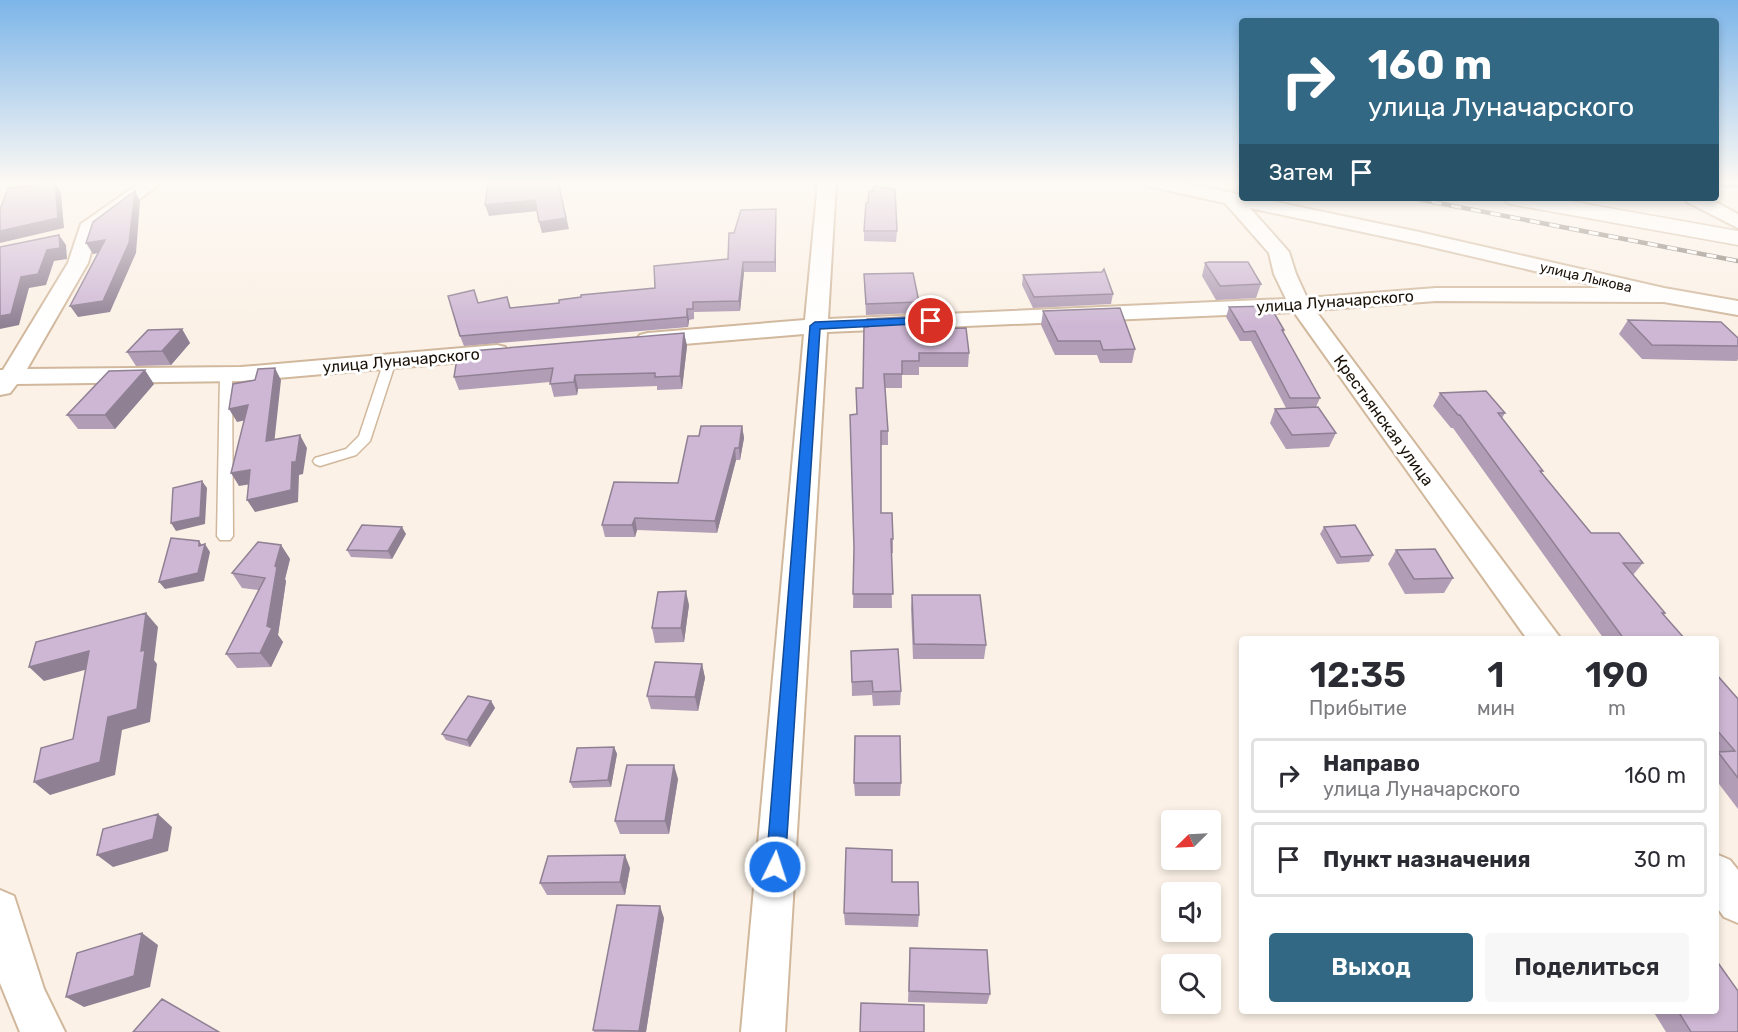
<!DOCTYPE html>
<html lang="ru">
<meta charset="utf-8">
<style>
:root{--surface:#fff;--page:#f7f7f7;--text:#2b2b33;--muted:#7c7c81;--line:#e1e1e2;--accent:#326883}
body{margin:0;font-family:Rubik,sans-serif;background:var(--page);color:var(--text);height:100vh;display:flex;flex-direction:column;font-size:22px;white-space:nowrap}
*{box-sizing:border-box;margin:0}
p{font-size:20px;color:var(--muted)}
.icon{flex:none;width:33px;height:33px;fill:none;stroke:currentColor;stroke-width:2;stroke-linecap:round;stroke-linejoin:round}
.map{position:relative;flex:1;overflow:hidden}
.side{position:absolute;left:1239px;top:636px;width:480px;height:378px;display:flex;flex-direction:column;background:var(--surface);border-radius:6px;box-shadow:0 3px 9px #0003}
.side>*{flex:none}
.hud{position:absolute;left:1239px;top:18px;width:480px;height:183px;border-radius:6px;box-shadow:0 3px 9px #0003;background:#326883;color:#fff;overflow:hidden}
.needle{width:39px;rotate:246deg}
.buttons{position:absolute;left:1161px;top:810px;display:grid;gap:12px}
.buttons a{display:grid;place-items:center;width:60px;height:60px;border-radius:6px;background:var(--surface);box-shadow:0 3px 9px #0003;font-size:30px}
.pin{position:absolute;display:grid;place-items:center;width:51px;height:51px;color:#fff;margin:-26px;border:3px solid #fff;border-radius:50%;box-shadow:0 2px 6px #0007}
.me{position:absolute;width:66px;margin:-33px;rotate:4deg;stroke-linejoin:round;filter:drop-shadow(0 0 4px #0008)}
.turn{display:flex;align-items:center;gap:21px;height:126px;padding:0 30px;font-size:27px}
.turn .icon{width:78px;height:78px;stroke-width:2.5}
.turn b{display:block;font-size:42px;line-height:51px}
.then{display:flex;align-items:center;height:57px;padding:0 30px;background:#0003;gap:12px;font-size:22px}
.eta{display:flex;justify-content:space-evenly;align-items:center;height:102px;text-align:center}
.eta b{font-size:36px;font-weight:600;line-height:42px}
.cta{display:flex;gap:12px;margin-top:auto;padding:12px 30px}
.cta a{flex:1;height:69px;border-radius:6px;background:var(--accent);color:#fff;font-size:24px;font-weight:600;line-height:69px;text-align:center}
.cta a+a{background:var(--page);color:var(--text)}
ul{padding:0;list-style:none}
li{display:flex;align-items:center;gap:18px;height:75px;margin:0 12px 9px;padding:0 18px;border:3px solid var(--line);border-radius:6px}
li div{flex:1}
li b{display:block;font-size:22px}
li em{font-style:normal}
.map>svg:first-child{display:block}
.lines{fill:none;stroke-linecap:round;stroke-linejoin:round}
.service-casing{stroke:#d1b89d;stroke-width:3}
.minor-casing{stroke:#d1b89d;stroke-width:4}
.tertiary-casing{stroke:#d1b89d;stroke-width:3}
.service{fill:#fff;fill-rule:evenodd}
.minor{fill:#fff;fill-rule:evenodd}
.tertiary{fill:#fff;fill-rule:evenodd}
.rail-casing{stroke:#7b7267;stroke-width:4.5}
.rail{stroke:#fff;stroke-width:3;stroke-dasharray:10;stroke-linecap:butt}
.wall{fill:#b19db6}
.shaded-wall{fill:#908094}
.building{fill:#ceb7d4;stroke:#908094;stroke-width:1.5}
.route{fill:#1a73e8;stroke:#114b97;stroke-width:1.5}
.labels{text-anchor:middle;stroke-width:6;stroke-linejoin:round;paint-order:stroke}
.far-street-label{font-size:14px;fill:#1b1309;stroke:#fff}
.street-label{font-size:16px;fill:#1b1309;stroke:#fff}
</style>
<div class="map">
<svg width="1738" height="1032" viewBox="0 0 1738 1032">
<rect width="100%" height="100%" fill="#fbf1e6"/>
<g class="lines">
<!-- service casing -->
<g class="service-casing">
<path id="service" d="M390 357 396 361 370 441 356 455 320 466 315 464 313 461 315 458 346 449 359 436 384 361Z
M226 370 232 374 233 536 230 540H220L217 536 220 374Z"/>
</g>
<!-- minor casing -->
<g class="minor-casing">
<path id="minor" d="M141 182H162L97 231 88 263 27 369 241 367 497 345 505 347 509 352 505 357 497 359 241 381 17 384 10 393 0 395V370H3L68 263 81 224Z
M818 182H836L828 319 1286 299 1274 274 1269 253 1225 203 1147 186 1145 182H1179L1242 195V198H1257L1419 232 1664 288 1738 301V315L1664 302 1436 301 1315 310 1561 639H1527L1294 312 827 332 785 1032H741L804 334 648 347 640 345 636 340 640 335 648 333 805 320ZM1250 208 1419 244 1607 288H1436L1307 298 1296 274 1289 252Z
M1685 198H1708L1738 214V228L1687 202Z
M1716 854 1730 860 1738 870V923L1724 917 1716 906Z
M0 890 14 896 44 989 65 1032H20L0 983Z"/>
</g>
<!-- tertiary casing -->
<g class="tertiary-casing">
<path id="tertiary" d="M1504 198H1552L1738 231V245L1515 205 1507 203Z"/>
</g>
<!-- service -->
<use href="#service" class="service"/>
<!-- minor -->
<use href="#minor" class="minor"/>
<!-- tertiary -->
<use href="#tertiary" class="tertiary"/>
<!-- rail casing -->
<g class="rail-casing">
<path id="rail" d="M1412 198 1738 261"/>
</g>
<!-- rail -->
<use href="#rail" class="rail"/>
</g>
<!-- wall -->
<path class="wall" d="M1716 182H1738V188L1735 187 1726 188 1716 184Z
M868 203 897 231 896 242 864 241V231Z
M776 209V272H744L740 311 694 312V319L689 320 688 327 464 346 460 336 479 303 510 308 559 303 581 297 655 288 728 259 734 233Z
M1205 263 1261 284 1256 298 1216 300 1202 276Z
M1102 272 1113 294 1111 304 1033 308 1022 285 1023 275Z
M864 274 919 302 918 313 866 315Z
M1229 307 1284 330 1283 333 1320 398 1316 407 1336 433 1329 447 1286 449 1270 423 1275 409 1286 408 1251 341H1240L1226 317Z
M1043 311 1135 349 1132 363H1100L1097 355H1055L1041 325Z
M867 319 924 329 969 353 968 367H919V375H902V388H885L888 431V445H881V513L893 539V553H891L892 608H853L857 414 863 388Z
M1628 320 1738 338V359L1737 361 1642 359 1619 334Z
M182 329 190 343 171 365 136 366 127 352Z
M684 333 687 346 682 389 657 390V386L578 389 577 395 554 397 550 382 459 390 454 377Z
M154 384 115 429H78L67 415Z
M1440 393 1505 413 1502 418 1543 471 1541 473 1591 533 1643 563 1633 575 1665 613 1664 615 1685 639H1604L1453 428H1451L1433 406Z
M742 426 744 438 740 460H736L717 533 637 530 635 537H605L602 525 678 483 699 436Z
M1324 527 1373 555 1369 562 1337 564 1320 534Z
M406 534 392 559 351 557 347 550Z
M281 545 290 559 285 579 286 581 278 635 283 642 271 667 237 668 226 654 259 590 242 588 232 573Z
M1396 550 1453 578 1444 593 1405 594 1388 564Z
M912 595 986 645 984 659H913L911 609Z
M689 605 684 642 655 643 652 628Z
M851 651 901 691 900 705 873 706 872 695 852 696Z
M702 664 705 678 698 711 651 709 647 696Z
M1716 674 1738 699V809L1716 780Z
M491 701 495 708 470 747 446 740 442 734Z
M614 747 617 754 611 787 573 788 570 782Z
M678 779 669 834H620L615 821Z
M854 783H901L900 796H855Z
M630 868 625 895H547L540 883Z
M892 882 919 915 918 927 845 925 844 913Z
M664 918 646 1032H594L593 1030Z
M910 948 990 994 987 1004 908 1002Z
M1653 1011H1716L1738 1032H1666Z"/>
<!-- shaded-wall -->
<path class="shaded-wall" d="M558 182 569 229 542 233 539 222Z
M1730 182H1738V183L1735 187 1726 188Z
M55 183 61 193 64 228 0 243V231Z
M135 191 140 201 136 253 110 312 78 317 70 306Z
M535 200 538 211 489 216 485 205Z
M776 209V272L775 262Z
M59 235 66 245 67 259 54 261 46 285 29 288 19 325 0 329V316L21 277 47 250Z
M105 240 111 251 93 254 86 243Z
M743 262 744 272 740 311 739 301Z
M687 309 689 320 688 327 687 317Z
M182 329 190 343 171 365 162 351Z
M684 333 687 346 682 389 680 376Z
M275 368 281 380 273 454 266 441Z
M145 370 154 384 115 429 105 415Z
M575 375 578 389 577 395 574 382Z
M248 405 256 418 237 422 229 409Z
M742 426 744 438 740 460 739 448Z
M300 435 307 448 303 474 299 475 298 502 255 512 247 500 292 462Z
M735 448 736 460 717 533 715 521Z
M250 470 258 483 239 486 231 473Z
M202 481 207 488 205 524 176 531 171 523Z
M635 518 637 530 635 537 632 525Z
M402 527 406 534 392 559 388 551Z
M199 541 204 548 205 544 210 552 204 581 165 589 159 582 199 546Z
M281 545 290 559 285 579 286 581 278 635 283 642 271 667 260 653 267 626 275 566Z
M686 591 689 605 684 642 681 628Z
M146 613 158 627 154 660 157 664 150 722 122 730 115 775 50 795 34 782 108 717 141 651Z
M89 651 103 665 44 681 29 667Z
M702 664 705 678 698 711 695 697Z
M491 701 495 708 470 747 467 740Z
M614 747 617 754 611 787 608 780Z
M674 765 678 779 669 834 665 821Z
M158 814 172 827 168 851 113 867 97 855Z
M625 855 630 868 625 895 620 882Z
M660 906 664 918 646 1032H639Z
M142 933 158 945 150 987 84 1007 66 997Z"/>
<!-- building -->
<path class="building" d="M488 182H558L566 218 539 222 535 200 485 205Z
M55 183 58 218 0 231V210L8 188Z
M874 186 895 189 897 231H864L866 203H868L869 191H873Z
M135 191 129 243 103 301 70 306 105 240 86 243 93 222Z
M776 209 775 262H743L739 301 693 302V309H687V317L460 336 448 296 474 290 478 303 507 297 510 308 559 303V300L581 297V295L655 288 654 266 728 259 729 233H734L741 210Z
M59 235 60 248 47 250 38 274 21 277 11 314 0 316V247Z
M1209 262H1248L1261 284 1220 286 1205 263Z
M1104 269 1113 294 1034 297 1023 275 1102 272Z
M913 273 919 302 866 304 864 274Z
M1270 306 1284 330H1282L1320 398H1290L1255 331 1244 332 1229 307Z
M1120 308 1135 349 1103 350 1100 341H1058L1043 311Z
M922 316 924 329 966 328 969 353H919V361H902V374H884L888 431H881V513H892L893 539H891L893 594H853L854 548 850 415 857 414 856 388H863L864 327H868L867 319Z
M1628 320 1721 322 1738 338V346L1652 345Z
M182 329 162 351 127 352 148 330Z
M684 333 680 376 655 377V373L575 375 574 382 550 384 553 368 454 377 458 352Z
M275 368 266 441 300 435 296 462H292L291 490 247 500 250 470 231 473 248 405 229 409 233 384 255 380 258 369Z
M145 370 105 415H67L109 371Z
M1486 391 1505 413H1498L1543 471H1540L1591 533H1619L1643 563H1623L1665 613H1662L1685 639H1624L1460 415H1458L1440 393Z
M1318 407 1336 433 1292 435 1275 409Z
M701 426H742L739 448H735L715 521 635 518 632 525H602L614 482 678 483 688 436H699Z
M202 481 200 517 171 523 173 488Z
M362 525 402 527 388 551 347 550Z
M1355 525 1373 555 1341 557 1324 527Z
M171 538 199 541V546L205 544 198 573 159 582Z
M258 542 281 545 275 566 277 567 267 626 272 628 260 653 226 654 265 578 232 573Z
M1435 549 1453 578 1414 579 1396 550Z
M686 591 681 628H652L658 592Z
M912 595H980L986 645 914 644Z
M146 613 141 651 145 650 137 709 108 717 100 762 34 782 41 748 73 739 89 651 29 667 36 642Z
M898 649 901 691 873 692 872 681 852 682 851 651Z
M655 662 702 664 695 697 647 696Z
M1716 674 1738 699V778L1718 752 1735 751 1716 729Z
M468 696 491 701 467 740 442 734Z
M855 736H900L901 783H854Z
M614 747 608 780 570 782 577 748Z
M627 765H674L665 821H615Z
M158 814 153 839 97 855 103 829Z
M846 848 892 850V882H918L919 915 844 913Z
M625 855 620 882 540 883 548 856Z
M617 905 660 906 639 1031 593 1030Z
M142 933 134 976 66 997 77 953Z
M910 948 987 950 990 994 909 991Z
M1716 960 1738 991V1032H1691L1678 1011H1716Z
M162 999 219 1032H133Z
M861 1003 924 1005V1032H860Z"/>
<!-- sky -->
<linearGradient id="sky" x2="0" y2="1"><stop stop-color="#7cb5e9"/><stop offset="0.56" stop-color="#fdf9f4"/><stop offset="1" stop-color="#fdf9f4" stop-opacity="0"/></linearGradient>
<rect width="1738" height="326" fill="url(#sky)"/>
<!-- route -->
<path class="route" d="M931 317 936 321 934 323 820 329 785 867 782 874 775 876 769 874 766 867 810 326 815 322Z"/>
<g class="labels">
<!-- far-street labels -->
<g class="far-street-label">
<text transform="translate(1586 277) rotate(13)" y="5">улица Лыкова</text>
</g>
<!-- street labels -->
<g class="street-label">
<text transform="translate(1335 301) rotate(-4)" y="6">улица Луначарского</text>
<text transform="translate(401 360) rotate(-5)" y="6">улица Луначарского</text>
<text transform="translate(1384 420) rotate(54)" y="6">Крестьянская улица</text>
</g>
</g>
</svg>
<div class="buttons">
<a><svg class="needle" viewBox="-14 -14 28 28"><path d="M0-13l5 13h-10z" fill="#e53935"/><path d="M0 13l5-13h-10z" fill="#7c7c81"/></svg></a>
<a><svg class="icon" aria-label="sound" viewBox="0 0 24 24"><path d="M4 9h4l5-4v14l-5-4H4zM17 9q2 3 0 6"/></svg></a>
<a><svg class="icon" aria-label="search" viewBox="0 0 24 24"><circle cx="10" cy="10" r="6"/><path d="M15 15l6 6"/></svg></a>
</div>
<div class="pin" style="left:931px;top:321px;background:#d93025"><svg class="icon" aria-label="arrive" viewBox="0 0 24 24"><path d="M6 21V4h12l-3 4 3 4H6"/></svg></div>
<svg class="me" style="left:775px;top:867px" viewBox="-20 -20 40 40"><circle r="17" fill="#1a73e8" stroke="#fff" stroke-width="3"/><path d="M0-11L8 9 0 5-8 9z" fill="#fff"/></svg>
<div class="hud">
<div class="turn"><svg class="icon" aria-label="right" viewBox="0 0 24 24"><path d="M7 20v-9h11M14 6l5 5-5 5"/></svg><div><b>160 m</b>улица Луначарского</div></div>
<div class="then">Затем<svg class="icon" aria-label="arrive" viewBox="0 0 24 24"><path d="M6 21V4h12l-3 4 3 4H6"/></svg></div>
</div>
<section class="side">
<div class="eta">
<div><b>12:35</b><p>Прибытие</p></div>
<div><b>1</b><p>мин</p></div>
<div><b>190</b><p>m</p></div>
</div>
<ul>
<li><svg class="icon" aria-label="right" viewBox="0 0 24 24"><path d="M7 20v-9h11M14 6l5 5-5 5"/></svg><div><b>Направо</b><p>улица Луначарского</p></div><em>160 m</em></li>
<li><svg class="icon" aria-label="arrive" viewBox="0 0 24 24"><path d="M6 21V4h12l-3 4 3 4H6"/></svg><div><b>Пункт назначения</b></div><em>30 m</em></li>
</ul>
<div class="cta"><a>Выход</a><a>Поделиться</a></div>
</section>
</div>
